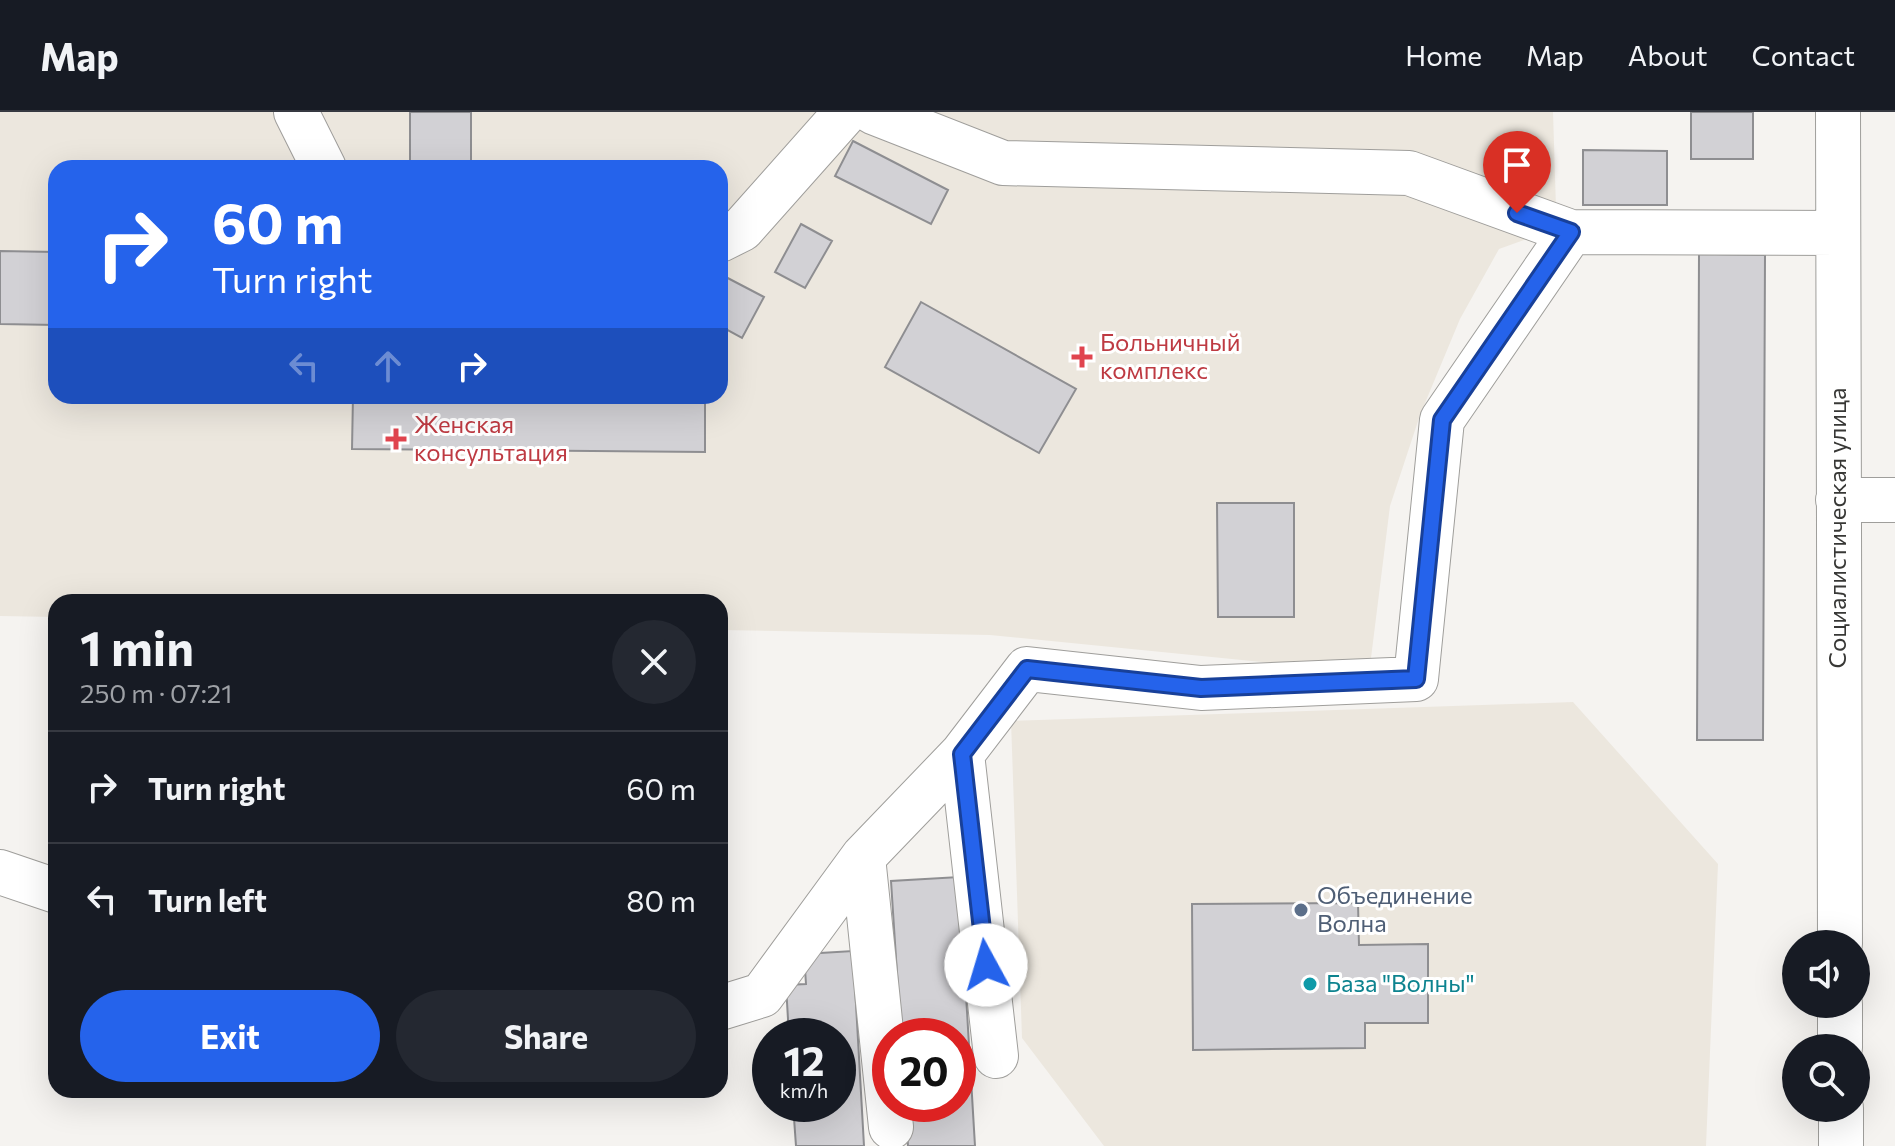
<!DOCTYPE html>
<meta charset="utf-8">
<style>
:root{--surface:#171b24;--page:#242831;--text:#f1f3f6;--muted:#9ea1a6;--line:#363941;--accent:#2563eb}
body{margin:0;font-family:Commissioner,sans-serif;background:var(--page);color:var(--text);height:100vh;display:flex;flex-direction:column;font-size:30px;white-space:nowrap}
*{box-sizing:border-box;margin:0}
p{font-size:26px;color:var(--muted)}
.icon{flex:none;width:44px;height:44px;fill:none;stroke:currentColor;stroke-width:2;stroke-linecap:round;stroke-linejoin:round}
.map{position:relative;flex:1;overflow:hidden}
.sheet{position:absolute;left:48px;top:482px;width:680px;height:504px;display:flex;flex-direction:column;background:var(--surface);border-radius:24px;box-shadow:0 8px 32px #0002}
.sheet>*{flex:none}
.top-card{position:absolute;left:48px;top:48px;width:680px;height:244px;border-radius:24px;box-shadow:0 8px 32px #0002;background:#2563eb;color:#fff;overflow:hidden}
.tools{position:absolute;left:1782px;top:818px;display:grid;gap:16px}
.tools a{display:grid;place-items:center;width:88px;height:88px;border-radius:50%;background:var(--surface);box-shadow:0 8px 32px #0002;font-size:40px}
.speed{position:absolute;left:752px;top:906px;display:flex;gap:16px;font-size:40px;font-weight:700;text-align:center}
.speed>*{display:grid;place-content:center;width:104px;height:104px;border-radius:50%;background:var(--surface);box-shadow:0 8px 32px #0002;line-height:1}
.speed small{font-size:20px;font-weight:400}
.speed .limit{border:12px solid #d22;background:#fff;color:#111}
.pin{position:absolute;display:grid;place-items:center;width:68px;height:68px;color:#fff;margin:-82px -34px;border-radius:50% 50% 50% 0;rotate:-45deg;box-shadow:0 0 8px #0007}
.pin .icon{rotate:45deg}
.me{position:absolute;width:88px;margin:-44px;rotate:354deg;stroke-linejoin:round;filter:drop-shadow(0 0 6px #0008)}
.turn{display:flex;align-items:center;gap:28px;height:168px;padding:0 32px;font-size:36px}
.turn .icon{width:104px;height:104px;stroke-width:2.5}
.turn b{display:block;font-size:56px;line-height:68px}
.lanes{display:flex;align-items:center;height:76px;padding:0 32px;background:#0003;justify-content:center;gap:40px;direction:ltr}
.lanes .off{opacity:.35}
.round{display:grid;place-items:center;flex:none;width:84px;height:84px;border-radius:42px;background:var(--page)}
.headline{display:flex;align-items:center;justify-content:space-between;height:136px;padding:0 32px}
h1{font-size:48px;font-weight:700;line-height:60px}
.primary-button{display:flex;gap:16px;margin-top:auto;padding:16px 32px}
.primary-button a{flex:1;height:92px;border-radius:48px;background:var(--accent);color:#fff;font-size:32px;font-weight:700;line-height:92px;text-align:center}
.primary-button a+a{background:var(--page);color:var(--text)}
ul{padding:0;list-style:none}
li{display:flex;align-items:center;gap:24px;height:112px;padding:0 32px;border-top:2px solid var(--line)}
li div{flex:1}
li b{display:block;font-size:30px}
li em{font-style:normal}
header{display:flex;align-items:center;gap:48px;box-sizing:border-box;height:112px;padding:0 40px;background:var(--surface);border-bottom:2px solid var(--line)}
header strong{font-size:38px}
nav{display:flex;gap:44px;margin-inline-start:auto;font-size:28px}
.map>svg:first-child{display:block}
.built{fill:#ece7de;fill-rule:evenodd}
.building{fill:#d2d1d5;stroke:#8e8e91;stroke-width:2}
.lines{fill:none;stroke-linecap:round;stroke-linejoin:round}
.minor-casing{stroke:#9f9e9b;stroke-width:46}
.minor{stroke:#fff;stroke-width:44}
.route-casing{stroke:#184099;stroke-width:20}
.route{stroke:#2563eb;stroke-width:14}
.health-dot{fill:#e0444e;stroke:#fff;stroke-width:3}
.service-dot{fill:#5c6f8a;stroke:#fff;stroke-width:3}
.culture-dot{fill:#0f9aa8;stroke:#fff;stroke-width:3}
.labels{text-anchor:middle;stroke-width:6;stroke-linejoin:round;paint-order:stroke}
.health-label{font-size:24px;fill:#be3a42;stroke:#fff;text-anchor:start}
.street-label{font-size:24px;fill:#383836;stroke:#fff}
.service-label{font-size:24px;fill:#4e5e75;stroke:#fff;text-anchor:start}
.culture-label{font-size:24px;fill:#0d838f;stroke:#fff;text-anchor:start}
</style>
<header>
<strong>Map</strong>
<nav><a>Home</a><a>Map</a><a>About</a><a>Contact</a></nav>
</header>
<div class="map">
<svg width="1895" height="1034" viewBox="0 0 1895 1034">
<rect width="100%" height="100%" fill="#f5f3f0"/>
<!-- built -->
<path class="built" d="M0 0H1553L1556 96 1524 128 1499 137 1460 207 1420 303 1390 394 1371 546 1313 555 990 523 720 518V490H56V505L0 504ZM56 56H720V284H56Z
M1573 590 1718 752 1706 1034H1104L1022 926 1011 609Z"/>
<!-- building -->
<path class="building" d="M410 0H471V56H410Z
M1691 0H1753V47H1691Z
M853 29 948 78 931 112 835 64Z
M1583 38 1667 39V93H1583Z
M801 112 832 129 805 176 775 160Z
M0 139 56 140V213L0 212Z
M1699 142 1765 143 1763 628H1697Z
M720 162 764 185 742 226 720 214Z
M921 190 1076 277 1039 341 885 255Z
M353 284H705V340L352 337Z
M1217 391H1294V505H1218Z
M720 753H723L720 859Z
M959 765 975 1034H908L905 992H958V924H901L891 769Z
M1358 791 1359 833 1428 832V911H1365V936L1193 938 1192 792Z
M853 839 864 1034H796L793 992H838V924H789L786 873 806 872 804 842Z"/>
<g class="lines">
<!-- minor casing -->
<g class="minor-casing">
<path id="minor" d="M296 0 324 56
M873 0 1003 51 1409 61 1571 120
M1838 0 1840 832
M720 128 742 117 846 0
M1838 388H1895
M962 642 996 944
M863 745 891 1015
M0 760 56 779
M1840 892V936
M720 896 762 883 863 745 962 642 1027 557 1201 576 1416 567 1442 308 1571 120 1838 121
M1841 996V1034"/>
</g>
<!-- minor -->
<use href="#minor" class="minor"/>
</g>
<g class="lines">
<!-- route casing -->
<g class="route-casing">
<path id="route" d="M986 853 962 642 1027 557 1201 576 1416 567 1442 308 1571 120 1517 101"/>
</g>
<!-- route -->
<use href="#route" class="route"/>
</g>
<!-- markers -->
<g class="health-dot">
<path d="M1078 233h8v8h8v8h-8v8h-8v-8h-8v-8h8z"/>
<path d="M392 315h8v8h8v8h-8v8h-8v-8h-8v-8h8z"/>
</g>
<circle class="service-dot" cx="1301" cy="798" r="8"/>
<circle class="culture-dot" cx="1310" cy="872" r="8"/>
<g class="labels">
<!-- health labels -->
<g class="health-label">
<text x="1100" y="239">Больничный<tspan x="1100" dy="28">комплекс</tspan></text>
<text x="414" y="321">Женская<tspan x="414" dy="28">консультация</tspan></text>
</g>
<!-- street labels -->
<g class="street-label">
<text transform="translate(1838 416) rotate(-90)" y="8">Социалистическая улица</text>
</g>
<!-- service labels -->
<g class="service-label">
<text x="1317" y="792">Объединение<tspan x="1317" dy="28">Волна</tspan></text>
</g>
<!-- culture labels -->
<g class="culture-label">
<text x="1326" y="880">База "Волны"</text>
</g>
</g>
</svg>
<div class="tools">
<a><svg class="icon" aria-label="sound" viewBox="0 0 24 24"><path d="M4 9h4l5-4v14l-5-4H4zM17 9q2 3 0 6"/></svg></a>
<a><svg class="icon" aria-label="search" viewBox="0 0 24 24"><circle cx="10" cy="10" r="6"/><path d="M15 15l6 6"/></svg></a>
</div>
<div class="speed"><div>12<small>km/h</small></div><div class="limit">20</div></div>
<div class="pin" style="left:1517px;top:101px;background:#d93025"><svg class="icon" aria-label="arrive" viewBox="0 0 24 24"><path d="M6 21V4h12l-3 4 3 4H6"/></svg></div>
<svg class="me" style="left:986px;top:853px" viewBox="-20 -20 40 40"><circle r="19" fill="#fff"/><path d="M0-13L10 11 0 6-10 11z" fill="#2563eb"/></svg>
<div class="top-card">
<div class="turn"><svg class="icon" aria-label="right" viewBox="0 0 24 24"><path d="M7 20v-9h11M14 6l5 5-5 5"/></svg><div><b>60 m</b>Turn right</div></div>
<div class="lanes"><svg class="icon off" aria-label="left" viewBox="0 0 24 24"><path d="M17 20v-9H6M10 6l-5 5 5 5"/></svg><svg class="icon off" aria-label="ahead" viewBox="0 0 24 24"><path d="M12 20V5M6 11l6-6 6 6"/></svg><svg class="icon" aria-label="right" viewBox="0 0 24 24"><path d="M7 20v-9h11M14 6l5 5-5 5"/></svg></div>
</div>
<section class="sheet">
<div class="headline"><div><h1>1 min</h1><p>250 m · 07:21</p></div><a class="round"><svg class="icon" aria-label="close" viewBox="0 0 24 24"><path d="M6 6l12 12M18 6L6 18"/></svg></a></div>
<ul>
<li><svg class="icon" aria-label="right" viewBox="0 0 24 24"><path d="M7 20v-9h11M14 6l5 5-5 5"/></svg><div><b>Turn right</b></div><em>60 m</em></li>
<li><svg class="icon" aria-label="left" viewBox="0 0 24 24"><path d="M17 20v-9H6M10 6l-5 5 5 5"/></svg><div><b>Turn left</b></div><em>80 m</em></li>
</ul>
<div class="primary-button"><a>Exit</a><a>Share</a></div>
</section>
</div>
